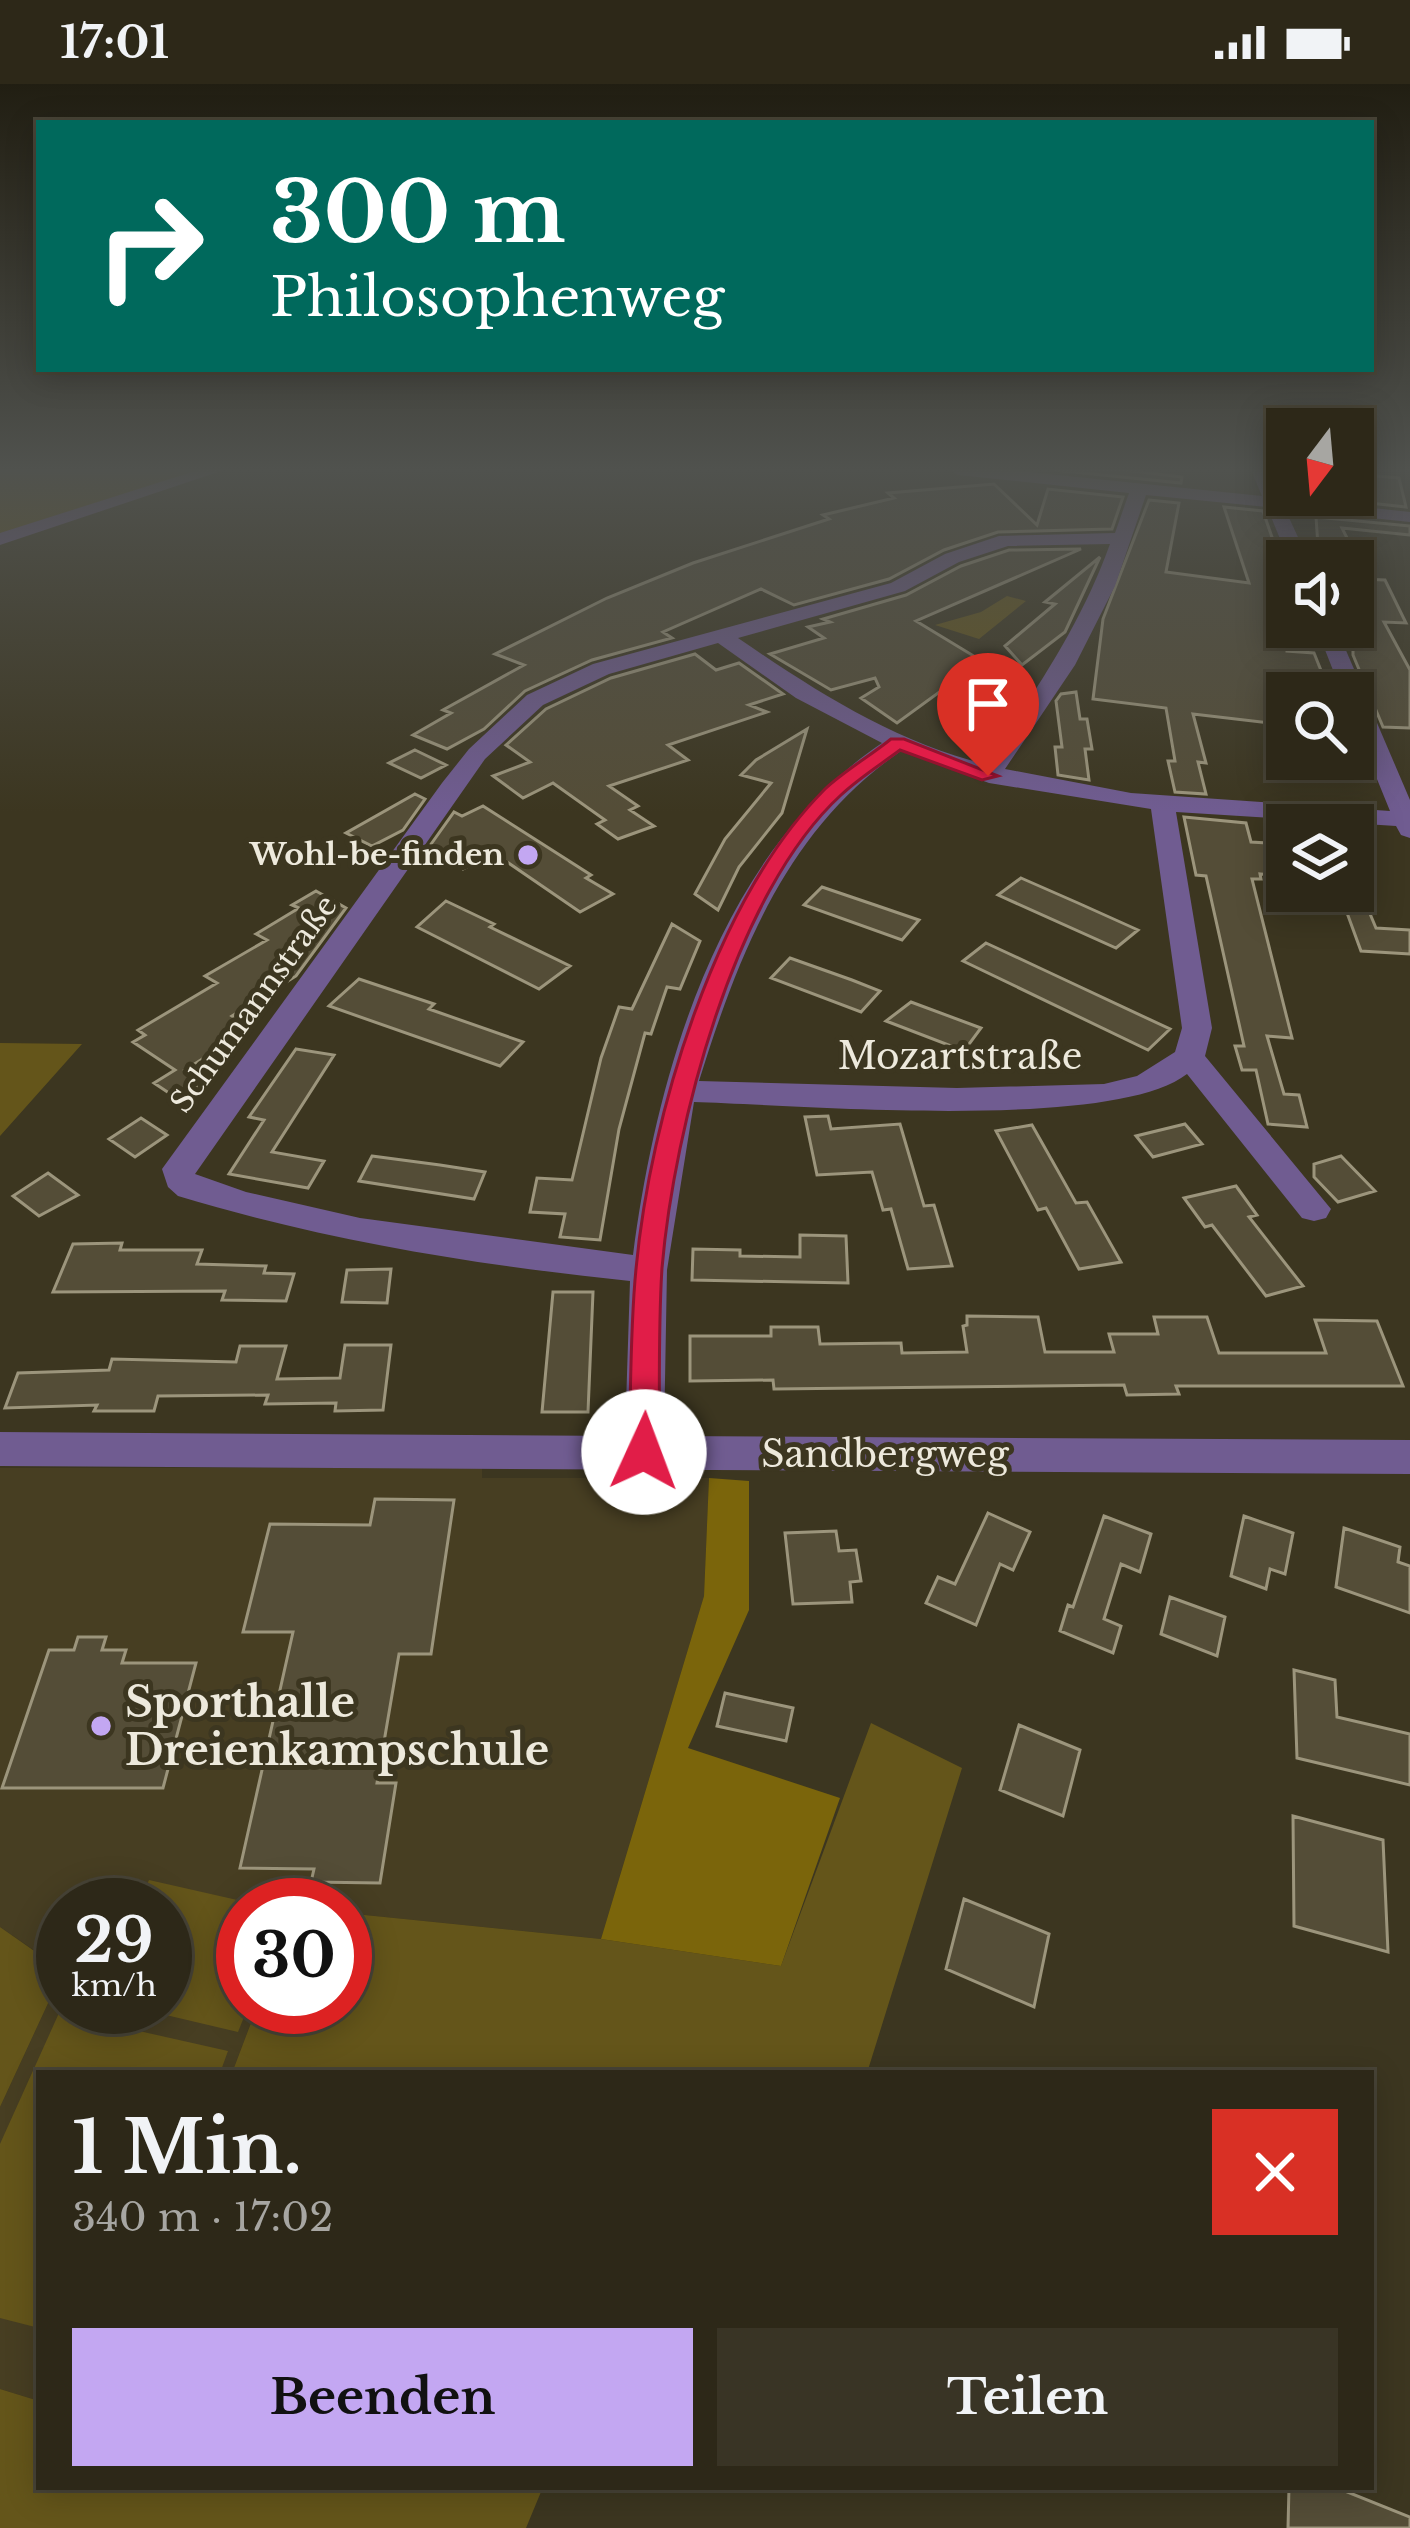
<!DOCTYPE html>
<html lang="de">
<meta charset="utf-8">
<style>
:root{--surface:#2d2818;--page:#393425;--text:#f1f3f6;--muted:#a7a6a2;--line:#484437;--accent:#c3a7f2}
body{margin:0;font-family:"Libre Baskerville",serif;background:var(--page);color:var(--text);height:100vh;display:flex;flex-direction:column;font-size:45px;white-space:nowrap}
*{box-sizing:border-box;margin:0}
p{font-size:39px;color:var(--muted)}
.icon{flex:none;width:66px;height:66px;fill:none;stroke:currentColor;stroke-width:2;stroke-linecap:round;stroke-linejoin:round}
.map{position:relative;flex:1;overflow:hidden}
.sheet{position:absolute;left:36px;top:1986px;width:1338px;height:420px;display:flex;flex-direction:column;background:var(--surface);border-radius:0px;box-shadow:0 6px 30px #0003,0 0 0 3px var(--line)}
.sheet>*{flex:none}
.hud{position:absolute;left:36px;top:36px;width:1338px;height:252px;border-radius:0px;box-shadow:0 6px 30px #0003,0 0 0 3px var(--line);background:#00695c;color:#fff;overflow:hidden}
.needle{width:78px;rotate:196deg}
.fabs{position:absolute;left:1266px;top:324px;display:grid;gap:24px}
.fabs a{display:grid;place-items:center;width:108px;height:108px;border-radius:0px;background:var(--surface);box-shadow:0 6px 30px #0003,0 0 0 3px var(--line);font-size:60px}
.speed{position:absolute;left:36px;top:1794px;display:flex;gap:24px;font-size:60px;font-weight:700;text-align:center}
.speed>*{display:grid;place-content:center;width:156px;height:156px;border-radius:50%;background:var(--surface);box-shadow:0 6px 30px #0003,0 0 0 3px var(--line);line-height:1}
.speed small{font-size:30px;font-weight:400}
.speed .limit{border:18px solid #d22;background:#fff;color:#111}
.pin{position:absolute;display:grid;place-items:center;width:102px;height:102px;color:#fff;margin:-123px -51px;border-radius:50% 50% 50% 0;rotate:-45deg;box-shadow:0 0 12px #0007}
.pin .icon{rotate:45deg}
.me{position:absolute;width:132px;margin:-66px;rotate:2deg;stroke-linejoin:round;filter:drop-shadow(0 0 9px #0008)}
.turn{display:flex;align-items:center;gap:42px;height:252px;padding:0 36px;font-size:54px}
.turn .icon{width:156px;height:156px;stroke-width:2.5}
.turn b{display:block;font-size:84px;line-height:102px}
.round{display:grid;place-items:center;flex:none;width:126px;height:126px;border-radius:0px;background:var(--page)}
.summary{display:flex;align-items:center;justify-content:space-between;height:204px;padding:0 36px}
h1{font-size:72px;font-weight:700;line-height:90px}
.button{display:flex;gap:24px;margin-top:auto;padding:24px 36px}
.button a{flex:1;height:138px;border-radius:0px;background:var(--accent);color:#111;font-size:48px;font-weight:700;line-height:138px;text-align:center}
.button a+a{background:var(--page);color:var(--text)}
.status{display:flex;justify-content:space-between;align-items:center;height:84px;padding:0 60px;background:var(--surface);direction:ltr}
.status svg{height:33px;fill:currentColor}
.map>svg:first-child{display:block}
.built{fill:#473e22}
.green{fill:#64551a}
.forest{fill:#7b650b}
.building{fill:#544d37;stroke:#9c957c;stroke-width:3}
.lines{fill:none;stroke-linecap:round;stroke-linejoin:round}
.minor{fill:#705c91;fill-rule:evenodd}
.route{fill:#e11d48;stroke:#92132f;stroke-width:3}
.poi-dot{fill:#c3a7f2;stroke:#3c3620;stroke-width:4.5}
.labels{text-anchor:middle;stroke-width:10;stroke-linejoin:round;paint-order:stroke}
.far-poi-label{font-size:30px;font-weight:bold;fill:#ede9dc;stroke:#3c3620;text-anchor:end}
.far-street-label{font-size:30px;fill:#ede9dc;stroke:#3c3620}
.street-label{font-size:36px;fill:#ede9dc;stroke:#3c3620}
.near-poi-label{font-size:42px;font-weight:bold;fill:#ede9dc;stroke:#3c3620;text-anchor:start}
</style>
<div class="status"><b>17:01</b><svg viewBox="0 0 49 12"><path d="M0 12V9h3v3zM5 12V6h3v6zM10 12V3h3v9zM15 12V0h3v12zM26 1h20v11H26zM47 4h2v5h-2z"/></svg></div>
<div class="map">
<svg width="1410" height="2444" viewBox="0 0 1410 2444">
<rect width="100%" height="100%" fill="#3c3620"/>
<!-- built -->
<path class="built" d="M0 1384H482V1394H709L704 1512 601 1855 345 1829V1821H243V1923H257L232 1989H39V2317L0 2305V2023L63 1887V1923H165V1821H63V1886L0 1843Z"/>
<!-- green -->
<path class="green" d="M0 386H201L0 451Z
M1007 512 1026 517 979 555 935 541 981 528Z
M0 959 82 960 0 1052Z
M871 1639 962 1684 867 1989H232L257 1923H345V1829L601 1855 781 1882Z
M149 1796 259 1821H243V1923H248L238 1948 132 1923H165V1821H138Z
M0 1843 63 1887 0 2023Z
M59 1929 228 1967 220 1989H39V2244L0 2234V2060Z
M0 2305 39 2317V2403H543L526 2444H0Z"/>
<!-- forest -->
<path class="forest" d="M709 1394 749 1397V1526L688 1664 840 1714 781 1882 601 1855 704 1512Z"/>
<!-- building -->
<path class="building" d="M1054 386H1124L1182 393 1181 399Z
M1365 391 1399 394 1406 423 1314 413 1369 411Z
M994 400 1037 441 1048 405 1123 413 1112 445 998 448 944 466 889 495 794 521 761 505 663 548 672 554 592 576 525 607 484 645 447 665 413 651 451 629 443 626 524 581 495 570 607 514 693 479 829 435 823 431 894 414 888 409Z
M1149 416 1179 419 1166 488 1249 499 1224 423 1263 427 1287 497V567L1314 569 1330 609H1287V641L1193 630 1206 679 1198 678 1206 710 1175 708 1168 677H1175L1166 624 1093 615 1103 535Z
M1316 433 1410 442V451L1342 444 1353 466 1318 462Z
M1081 465 916 537 982 577 897 639 861 614 879 603 875 594 831 606 770 570 824 554 808 543 830 538 823 535 906 511 961 482 1009 466Z
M1100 473 1065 548 1022 581 1005 562 1055 520 1045 518Z
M1353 482 1360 495 1385 496 1406 539 1384 538 1410 586V644L1383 643 1353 571Z
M695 570 716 586 739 579 783 610 749 621 767 628 668 661 688 676 609 702 638 722 630 726 654 742 618 755 597 740 605 736 553 699 523 714 493 692 530 678 506 661 546 625 611 594Z
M1076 608 1080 635H1087L1092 665H1085L1089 696 1058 691 1055 663H1062L1056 617 1061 610Z
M807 645 782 729 739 783 718 826 695 810 725 755 771 699 741 691 756 676Z
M415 666 446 681 421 694 389 679Z
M415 710 425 715 403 746 372 762 346 749Z
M483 722 591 791 586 794 613 810 580 828 494 769 463 785 429 763 454 728 462 732Z
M1184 733 1246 739 1251 758 1287 760V792L1260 790 1261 795H1252L1292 954 1267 952 1284 1010 1299 1011 1307 1043 1268 1040 1256 986H1242L1235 962H1244L1206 792 1196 791Z
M1021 794 1078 819 1138 846 1116 864 998 811Z
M1355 794 1376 844 1410 846V870L1361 867 1339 807H1353Z
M822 803 878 822 919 836 902 856 804 821Z
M316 807 346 824 296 892 232 932 251 944 185 986 204 999 178 1015 154 999 175 986 133 958 145 951 138 946 217 899 205 892 267 856 256 850 299 824 292 821Z
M446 817 494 840 490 843 570 882 539 905 417 843Z
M672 840 700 857 680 905 667 903 651 950 645 949 619 1045 600 1156 560 1153 565 1130 530 1128 537 1094 572 1096 601 974 619 923 632 925Z
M986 859 1044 886 1170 945 1148 966 963 877Z
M790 874 852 896 880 907 861 928 771 894Z
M359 895 434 920 429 925 523 958 500 982 329 922Z
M911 918 981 944 964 967 886 937Z
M296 965 334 971 272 1068 324 1077 308 1104 229 1090 264 1036 249 1033Z
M828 1032 831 1045 900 1040 924 1122 934 1121 952 1182 908 1185 891 1125 883 1126 872 1088 817 1091 805 1033Z
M141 1034 167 1051 135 1073 109 1055Z
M1185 1040 1202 1060 1153 1073 1136 1052Z
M1032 1041 1076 1119 1087 1118 1121 1178 1079 1185 1046 1124 1038 1126 996 1047Z
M372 1072 440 1081 485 1088 474 1115 359 1097Z
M1341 1072 1375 1107 1338 1118 1314 1093V1080Z
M48 1089 78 1111 39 1132 13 1112Z
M1236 1102 1257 1131 1249 1133 1303 1202 1266 1212 1212 1141 1205 1143 1184 1114Z
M800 1151 846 1152 848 1199 692 1196 693 1165 740 1166V1172L800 1173Z
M122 1159 120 1166H202L197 1180 266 1182 264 1189 294 1190 286 1217 222 1216 225 1207 53 1208 73 1160Z
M391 1185 387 1219 342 1218 347 1186Z
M553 1208H593L588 1328H542Z
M967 1232 1038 1233 1045 1268H1114L1109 1250H1158L1154 1233H1207L1219 1269H1326L1315 1236 1377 1237 1403 1302H1176L1179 1310 1127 1311 1124 1301 774 1305 773 1296 690 1297V1252H771V1243H818L820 1260 901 1259 902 1269 967 1268 963 1242 967 1241Z
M345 1261H391L383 1326 335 1327 336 1319 265 1320 268 1311 158 1312 154 1327H94L97 1321 5 1324 18 1289 109 1286 112 1275 236 1278 240 1262H286L277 1295 340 1294Z
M375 1415 454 1416 431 1570H399L377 1699H396L380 1799 311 1798 314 1785 240 1784 293 1548H243L270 1440 370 1441Z
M988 1429 1030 1448 1013 1486 1000 1480 976 1541 926 1519 938 1493 955 1500Z
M1104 1432 1151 1450 1140 1488 1121 1480 1104 1535 1121 1542 1113 1569 1060 1547 1068 1521 1073 1523Z
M1244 1432 1293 1449 1285 1490 1270 1485 1266 1505 1231 1492Z
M1344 1444 1400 1463 1398 1478 1410 1482V1529L1336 1503Z
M836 1447 839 1467 856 1466 861 1497 850 1498 852 1518 793 1520 785 1449Z
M1170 1513 1225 1533 1217 1572 1161 1550Z
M78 1553H106L102 1566H126L122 1579H196L163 1704H2L49 1566H74Z
M1294 1586 1335 1596 1337 1633 1410 1650V1701L1297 1674Z
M725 1609 793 1624 786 1657 717 1642Z
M1019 1641 1080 1666 1063 1732 1000 1706Z
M1293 1732 1383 1756 1388 1868 1294 1842Z
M964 1815 1049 1850 1034 1923 946 1885Z
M1289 2403H1335L1410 2433V2444H1288Z"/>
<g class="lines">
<!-- minor -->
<path class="minor" d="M198 386H224L0 461V449Z
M950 386H1009L1262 412 1251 386H1268L1280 414 1410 428V438L1285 425 1309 477H1289L1267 423 1146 411 1115 502 1075 581 1005 685 1131 709 1390 727 1353 636V609H1342L1316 543H1336L1410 716V754L1401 751 1396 742 1176 728 1212 944 1205 972 1331 1125 1326 1134 1314 1137 1302 1134 1187 990C1112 1048 798 1021 694 1018L667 1186 664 1352 1410 1356V1390L0 1382V1348L625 1352 630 1197C477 1181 327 1157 178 1112L168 1103 162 1085 442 699 469 665 527 611 593 580 891 499 945 470 999 452 1115 449 1129 409 958 391ZM1110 460C1081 541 1034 610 985 680 894 658 814 606 738 554L905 507 959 478 1008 462ZM718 559 796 614 882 659C720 768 657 987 633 1171L360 1134 246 1108 195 1090 485 675 543 621 609 590ZM901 667 989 699 1151 725 1182 944 1175 968 1137 992 1104 1000 957 1004 699 997C739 869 787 745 901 667Z"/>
</g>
<!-- sky -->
<linearGradient id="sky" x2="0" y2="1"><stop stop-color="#211e12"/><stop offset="0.53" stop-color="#50524e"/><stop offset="1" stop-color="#50524e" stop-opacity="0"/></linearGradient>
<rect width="1410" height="728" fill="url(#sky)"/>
<!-- route -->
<path class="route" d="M891 655H904L998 692 982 696 900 666C880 681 859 694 841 711 734 809 674 1044 662 1184 658 1245 660 1307 659 1368L655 1377 644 1381 634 1377 629 1368C631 1307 630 1245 636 1185 650 1033 715 815 825 705 844 687 870 672 891 655Z"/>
<!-- markers -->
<g class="poi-dot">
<circle cx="528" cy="771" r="12"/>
<circle cx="101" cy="1642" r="12"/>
</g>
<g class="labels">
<!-- far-poi labels -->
<g class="far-poi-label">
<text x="504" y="781">Wohl-be-finden</text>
</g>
<!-- far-street labels -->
<g class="far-street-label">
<text transform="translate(254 920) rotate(-54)" y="10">Schumannstraße</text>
</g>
<!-- street labels -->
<g class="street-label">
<text x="960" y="985">Mozartstraße</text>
<text x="885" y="1383">Sandbergweg</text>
</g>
<!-- near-poi labels -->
<g class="near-poi-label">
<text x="125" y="1633">Sporthalle<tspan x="125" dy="48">Dreienkampschule</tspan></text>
</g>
</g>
</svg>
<div class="fabs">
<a><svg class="needle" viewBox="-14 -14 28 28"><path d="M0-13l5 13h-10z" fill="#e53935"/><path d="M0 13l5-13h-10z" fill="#a7a6a2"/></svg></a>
<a><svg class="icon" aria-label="sound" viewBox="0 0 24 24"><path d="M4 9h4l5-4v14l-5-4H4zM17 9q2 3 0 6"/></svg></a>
<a><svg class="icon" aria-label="search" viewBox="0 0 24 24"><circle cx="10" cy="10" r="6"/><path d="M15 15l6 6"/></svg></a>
<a><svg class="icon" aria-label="layers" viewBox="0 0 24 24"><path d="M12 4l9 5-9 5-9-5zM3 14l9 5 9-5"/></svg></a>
</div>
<div class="speed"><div>29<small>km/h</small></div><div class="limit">30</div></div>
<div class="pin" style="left:988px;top:692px;background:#d93025"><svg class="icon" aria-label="arrive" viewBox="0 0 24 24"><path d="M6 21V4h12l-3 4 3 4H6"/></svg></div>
<svg class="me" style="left:644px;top:1368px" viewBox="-20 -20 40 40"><circle r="19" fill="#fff"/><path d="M0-13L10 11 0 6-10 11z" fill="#e11d48"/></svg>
<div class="hud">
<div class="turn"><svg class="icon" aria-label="right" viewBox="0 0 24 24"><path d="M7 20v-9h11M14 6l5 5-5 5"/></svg><div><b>300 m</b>Philosophenweg</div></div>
</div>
<section class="sheet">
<div class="summary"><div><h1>1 Min.</h1><p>340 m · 17:02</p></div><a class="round" style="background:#d93025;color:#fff"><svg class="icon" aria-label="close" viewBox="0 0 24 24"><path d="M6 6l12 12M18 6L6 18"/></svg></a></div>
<div class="button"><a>Beenden</a><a>Teilen</a></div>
</section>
</div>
